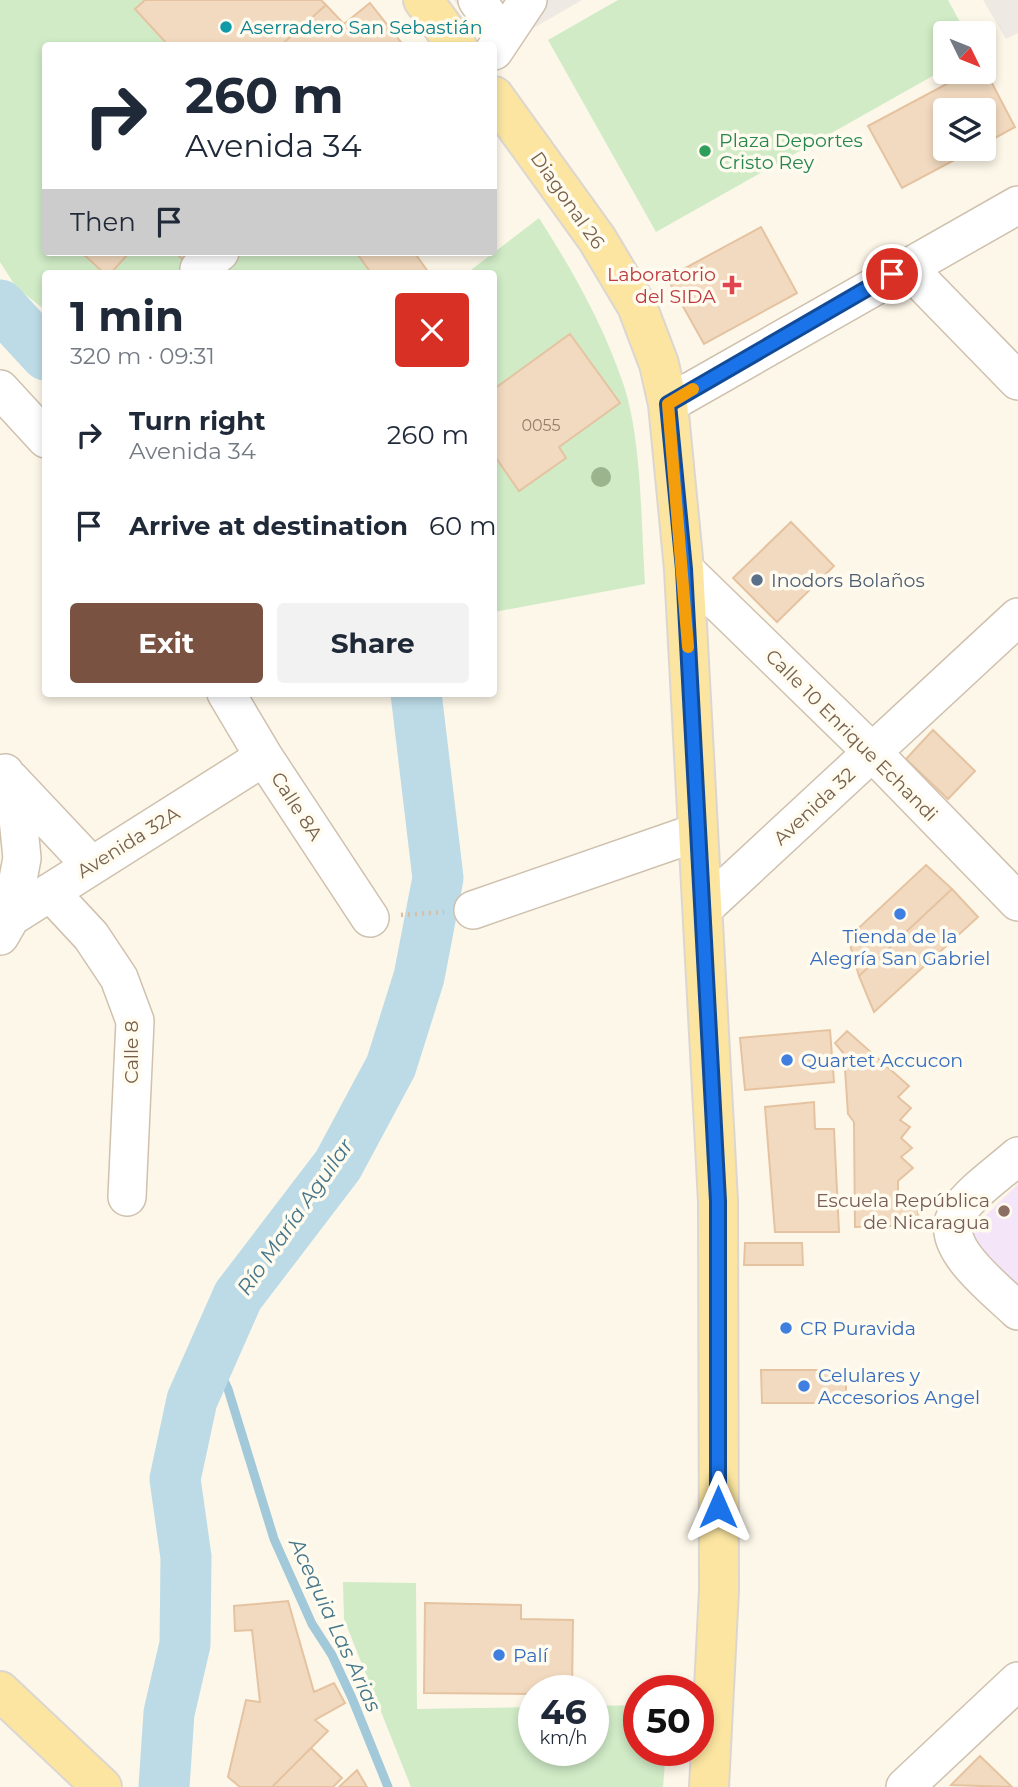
<!DOCTYPE html>
<meta charset="utf-8">
<style>
:root{--surface:#fff;--page:#f2f2f3;--text:#1f2937;--muted:#747a83;--accent:#795241}
body{margin:0;font-family:Montserrat,sans-serif;background:var(--page);color:var(--text);height:100vh;display:flex;flex-direction:column;font-size:26px;white-space:nowrap}
*{box-sizing:border-box;margin:0}
p{font-size:23px;color:var(--muted)}
.icon{flex:none;width:38px;height:38px;fill:none;stroke:currentColor;stroke-width:2;stroke-linecap:round;stroke-linejoin:round}
.map{position:relative;flex:1;overflow:hidden}
.details{position:absolute;left:42px;top:270px;width:455px;height:427px;display:flex;flex-direction:column;background:var(--surface);border-radius:7px;box-shadow:0 4px 10px #0003}
.details>*{flex:none}
.hud{position:absolute;left:42px;top:42px;width:455px;height:214px;border-radius:7px;box-shadow:0 4px 10px #0003;background:#fff;color:var(--text);overflow:hidden}
.needle{width:46px;rotate:133deg}
.controls{position:absolute;left:933px;top:21px;display:grid;gap:14px}
.controls a{display:grid;place-items:center;width:63px;height:63px;border-radius:7px;background:var(--surface);box-shadow:0 4px 10px #0003;font-size:35px}
.speed{position:absolute;left:518px;top:1675px;display:flex;gap:14px;font-size:35px;font-weight:700;text-align:center}
.speed>*{display:grid;place-content:center;width:91px;height:91px;border-radius:50%;background:var(--surface);box-shadow:0 4px 10px #0003;line-height:1}
.speed small{font-size:18px;font-weight:400}
.speed .limit{border:10px solid #d22;background:#fff;color:#111}
.pin{position:absolute;display:grid;place-items:center;width:60px;height:60px;color:#fff;margin:-30px;border:4px solid #fff;border-radius:50%;box-shadow:0 2px 7px #0007}
.me{position:absolute;width:77px;margin:-38px;rotate:0deg;stroke-linejoin:round;filter:drop-shadow(0 0 5px #0008)}
.turn{display:flex;align-items:center;gap:24px;height:147px;padding:0 28px;font-size:32px}
.turn .icon{width:91px;height:91px;stroke-width:2.5}
.turn b{display:block;font-size:49px;line-height:60px}
.then{display:flex;align-items:center;height:66px;padding:0 28px;background:#0003;gap:14px;font-size:26px}
.round{display:grid;place-items:center;flex:none;width:74px;height:74px;border-radius:7px;background:var(--page)}
.overview{display:flex;align-items:center;justify-content:space-between;height:119px;padding:0 28px}
h1{font-size:42px;font-weight:700;line-height:52px}
.button{display:flex;gap:14px;margin-top:auto;padding:14px 28px}
.button a{flex:1;height:80px;border-radius:7px;background:var(--accent);color:#fff;font-size:28px;font-weight:700;line-height:80px;text-align:center}
.button a+a{background:var(--page);color:var(--text)}
ul{padding:0;list-style:none}
li{display:flex;align-items:center;gap:21px;height:91px;padding:0 28px}
li div{flex:1}
li b{display:block;font-size:26px}
li em{font-style:normal}
.map>svg:first-child{display:block}
.industrial{fill:#eee9e2}
.education{fill:#f4e5f9}
.green{fill:#d0ebc6}
.lines{fill:none;stroke-linecap:round;stroke-linejoin:round}
.stream{stroke:#a2c9d9;stroke-width:9}
.river{stroke:#bcdbe7;stroke-width:51}
.building{fill:#f2dac0;stroke:#e5c3a0;stroke-width:2}
.minor-casing{stroke:#cfc1ae;stroke-width:40}
.major-casing{stroke:#dcd6d0;stroke-width:42}
.path{stroke:#d8bea2;stroke-width:4.5;stroke-dasharray:2 5;stroke-linecap:butt}
.minor{stroke:#fff;stroke-width:37}
.major{stroke:#fbe5a1;stroke-width:38}
.tree{fill:#9cb48e}
.route-casing{stroke:#114b97;stroke-width:18}
.route{stroke:#1a73e8;stroke-width:12}
.slow{stroke:#f59e0b;stroke-width:12}
.culture-dot{fill:#0f9aa8;stroke:#fffbef;stroke-width:2.5}
.leisure-dot{fill:#2e9e5b;stroke:#fffbef;stroke-width:2.5}
.health-dot{fill:#e0444e;stroke:#fffbef;stroke-width:2.5}
.service-dot{fill:#5c6f8a;stroke:#fffbef;stroke-width:2.5}
.shop-dot{fill:#3f7fe0;stroke:#fffbef;stroke-width:2.5}
.education-dot{fill:#8d6e63;stroke:#fffbef;stroke-width:2.5}
.labels{text-anchor:middle;stroke-width:7;stroke-linejoin:round;paint-order:stroke}
.number-label{font-size:16px;fill:#967f69}
.culture-label{font-size:19px;fill:#0d838f;stroke:#fffbef;text-anchor:start}
.leisure-label{font-size:19px;fill:#27864d;stroke:#fffbef;text-anchor:start}
.street-label{font-size:19px;fill:#78614c;stroke:#fffbef}
.health-label{font-size:19px;fill:#be3a42;stroke:#fffbef;text-anchor:end}
.service-label{font-size:19px;fill:#4e5e75;stroke:#fffbef;text-anchor:start}
.shop-label{font-size:19px;fill:#366cbe;stroke:#fffbef;text-anchor:start}
.education-label{font-size:19px;fill:#785e54;stroke:#fffbef;text-anchor:end}
.water-label{font-size:21px;font-style:italic;fill:#45768b;stroke:#fffbef}
</style>
<div class="map">
<svg width="1018" height="1787" viewBox="0 0 1018 1787">
<rect width="100%" height="100%" fill="#fdf7e9"/>
<!-- industrial -->
<path class="industrial" d="M454 0H582L518 37 503 68Z
M983 0H1018V33L1006 39Z"/>
<!-- education -->
<path class="education" d="M1018 1184V1289L964 1237Z"/>
<!-- green -->
<path class="green" d="M0 0H145L135 9 169 45 46 46V252H176L193 273H46L45 310 16 287 0 262Z
M618 0H948L966 33H945V69L656 232 548 40Z
M539 218C573 271 604 326 624 386 642 442 641 524 645 584L494 612V273H467Z
M237 252H356L371 273H209Z
M343 1582 416 1583 417 1709 534 1707V1750H593V1706L639 1705V1750H666L663 1787H411L344 1619Z"/>
<g class="lines">
<!-- stream -->
<path class="stream" d="M213 1358 228 1389 274 1539 312 1624 332 1655 352 1698 388 1787"/>
<!-- river -->
<path class="river" d="M0 305 46 355
M164 1787 169 1713 185 1644 186 1557 175 1479 192 1400 238 1296 338 1165 391 1066 419 977 438 878 416 693"/>
</g>
<!-- building -->
<path class="building" d="M145 0H321L326 5 280 46H169L135 9Z
M370 3 404 46H280L326 5 344 24Z
M984 68 1015 127 984 144V110H945V149H975L902 188 868 126 969 72H984Z
M761 227 797 293 704 344 667 278Z
M81 252H124L127 255 111 273H104Z
M176 252H199L185 263Z
M356 252H414L429 273H371Z
M570 334 620 403 559 447 566 458 519 491 494 455V389Z
M791 522 834 566 777 622 733 578Z
M933 730 975 771 948 799 906 759Z
M926 865 952 889 859 976 848 938Z
M952 889 978 917 874 1012 859 976Z
M830 1030 834 1082 745 1090 740 1038Z
M847 1031 909 1086 898 1097 911 1108 900 1120 910 1127 901 1138 912 1148 901 1157 913 1168 898 1181V1197L917 1198 919 1225 855 1227 854 1122 848 1114 844 1054 835 1043Z
M814 1102 815 1129H834L839 1232H775L765 1107Z
M745 1243H802L803 1265H744Z
M761 1370H846V1403H762Z
M288 1601 314 1692 334 1683 345 1703 315 1720 328 1731 272 1787H240L228 1777 246 1700 260 1702 252 1630 235 1631 234 1606Z
M425 1603 521 1605V1619L573 1620 572 1690H534V1694L424 1693Z
M311 1748 342 1778 333 1787H272Z
M980 1756 1012 1787 951 1785Z
M357 1770 367 1787H339Z"/>
<g class="lines">
<!-- minor casing -->
<g class="minor-casing">
<path id="minor" d="M477 0 503 37
M494 51 528 0
M906 266 1018 381
M199 269 220 252
M0 389 46 439
M668 404 1018 205
M684 569 872 752 1018 902
M226 693 264 757 370 918
M5 773 18 818 22 858 11 917
M10 779 91 865
M50 892 91 936 119 978 135 1021 127 1197
M703 909 1018 617
M473 910 698 832
M0 936 11 917 264 757
M1018 1156C999 1173 972 1191 958 1212 935 1245 996 1289 1018 1311
M905 1787 1018 1681"/>
</g>
<!-- major casing -->
<g class="major-casing">
<path id="major" d="M423 0 457 46
M494 96 597 239 637 306 659 364 668 404 684 569 718 1201 719 1590 709 1787
M0 1691 102 1787"/>
</g>
<!-- path -->
<path class="path" d="M401 915 444 912"/>
<!-- minor -->
<use href="#minor" class="minor"/>
<!-- major -->
<use href="#major" class="major"/>
</g>
<!-- trees -->
<circle class="tree" cx="601" cy="477" r="10"/>
<g class="lines">
<!-- route casing -->
<g class="route-casing">
<path id="route" d="M718 1507V1201L684 569 668 404 892 274"/>
</g>
<!-- route -->
<use href="#route" class="route"/>
<!-- slow -->
<path class="slow" d="M688 647 668 404 693 389"/>
</g>
<!-- markers -->
<circle class="culture-dot" cx="226" cy="27" r="7"/>
<circle class="leisure-dot" cx="705" cy="151" r="7"/>
<path class="health-dot" d="M728.5 274.5h7v7h7v7h-7v7h-7v-7h-7v-7h7z"/>
<circle class="service-dot" cx="757" cy="580" r="7"/>
<g class="shop-dot">
<circle cx="900" cy="914" r="7"/>
<circle cx="787" cy="1060" r="7"/>
<circle cx="786" cy="1328" r="7"/>
<circle cx="804" cy="1386" r="7"/>
<circle cx="499" cy="1655" r="7"/>
</g>
<circle class="education-dot" cx="1004" cy="1211" r="7"/>
<g class="labels">
<!-- number labels -->
<g class="number-label">
<text x="541" y="431">0055</text>
</g>
<!-- culture labels -->
<g class="culture-label">
<text x="240" y="34">Aserradero San Sebastián</text>
</g>
<!-- leisure labels -->
<g class="leisure-label">
<text x="719" y="147">Plaza Deportes<tspan x="719" dy="22">Cristo Rey</tspan></text>
</g>
<!-- street labels -->
<g class="street-label">
<text transform="translate(568 200) rotate(55)" y="7">Diagonal 26</text>
<text transform="translate(852 735) rotate(45)" y="7">Calle 10 Enrique Echandi</text>
<text transform="translate(297 806) rotate(57)" y="7">Calle 8A</text>
<text transform="translate(814 806) rotate(-43)" y="7">Avenida 32</text>
<text transform="translate(128 842) rotate(-32)" y="7">Avenida 32A</text>
<text transform="translate(131 1052) rotate(-90)" y="7">Calle 8</text>
</g>
<!-- health labels -->
<g class="health-label">
<text x="716" y="281">Laboratorio<tspan x="716" dy="22">del SIDA</tspan></text>
</g>
<!-- service labels -->
<g class="service-label">
<text x="771" y="587">Inodors Bolaños</text>
</g>
<!-- shop labels -->
<g class="shop-label">
<text x="900" y="943" text-anchor="middle">Tienda de la<tspan x="900" dy="22">Alegría San Gabriel</tspan></text>
<text x="801" y="1067">Quartet Accucon</text>
<text x="800" y="1335">CR Puravida</text>
<text x="818" y="1382">Celulares y<tspan x="818" dy="22">Accesorios Angel</tspan></text>
<text x="513" y="1662">Palí</text>
</g>
<!-- education labels -->
<g class="education-label">
<text x="990" y="1207">Escuela República<tspan x="990" dy="22">de Nicaragua</tspan></text>
</g>
<!-- water labels -->
<g class="water-label">
<text transform="translate(295 1217) rotate(-55)" y="7">Río María Aguilar</text>
<text transform="translate(335 1625) rotate(65)" y="7">Acequia Las Arias</text>
</g>
</g>
</svg>
<div class="controls">
<a><svg class="needle" viewBox="-14 -14 28 28"><path d="M0-13l5 13h-10z" fill="#e53935"/><path d="M0 13l5-13h-10z" fill="#747a83"/></svg></a>
<a><svg class="icon" aria-label="layers" viewBox="0 0 24 24"><path d="M12 4l9 5-9 5-9-5zM3 14l9 5 9-5"/></svg></a>
</div>
<div class="speed"><div>46<small>km/h</small></div><div class="limit">50</div></div>
<div class="pin" style="left:892px;top:274px;background:#d93025"><svg class="icon" aria-label="arrive" viewBox="0 0 24 24"><path d="M6 21V4h12l-3 4 3 4H6"/></svg></div>
<svg class="me" style="left:718px;top:1507px" viewBox="-20 -20 40 40"><path d="M0-17L14 15 0 8-14 15z" fill="#1a73e8" stroke="#fff" stroke-width="4"/></svg>
<div class="hud">
<div class="turn"><svg class="icon" aria-label="right" viewBox="0 0 24 24"><path d="M7 20v-9h11M14 6l5 5-5 5"/></svg><div><b>260 m</b>Avenida 34</div></div>
<div class="then">Then<svg class="icon" aria-label="arrive" viewBox="0 0 24 24"><path d="M6 21V4h12l-3 4 3 4H6"/></svg></div>
</div>
<section class="details">
<div class="overview"><div><h1>1 min</h1><p>320 m · 09:31</p></div><a class="round" style="background:#d93025;color:#fff"><svg class="icon" aria-label="close" viewBox="0 0 24 24"><path d="M6 6l12 12M18 6L6 18"/></svg></a></div>
<ul>
<li><svg class="icon" aria-label="right" viewBox="0 0 24 24"><path d="M7 20v-9h11M14 6l5 5-5 5"/></svg><div><b>Turn right</b><p>Avenida 34</p></div><em>260 m</em></li>
<li><svg class="icon" aria-label="arrive" viewBox="0 0 24 24"><path d="M6 21V4h12l-3 4 3 4H6"/></svg><div><b>Arrive at destination</b></div><em>60 m</em></li>
</ul>
<div class="button"><a>Exit</a><a>Share</a></div>
</section>
</div>
